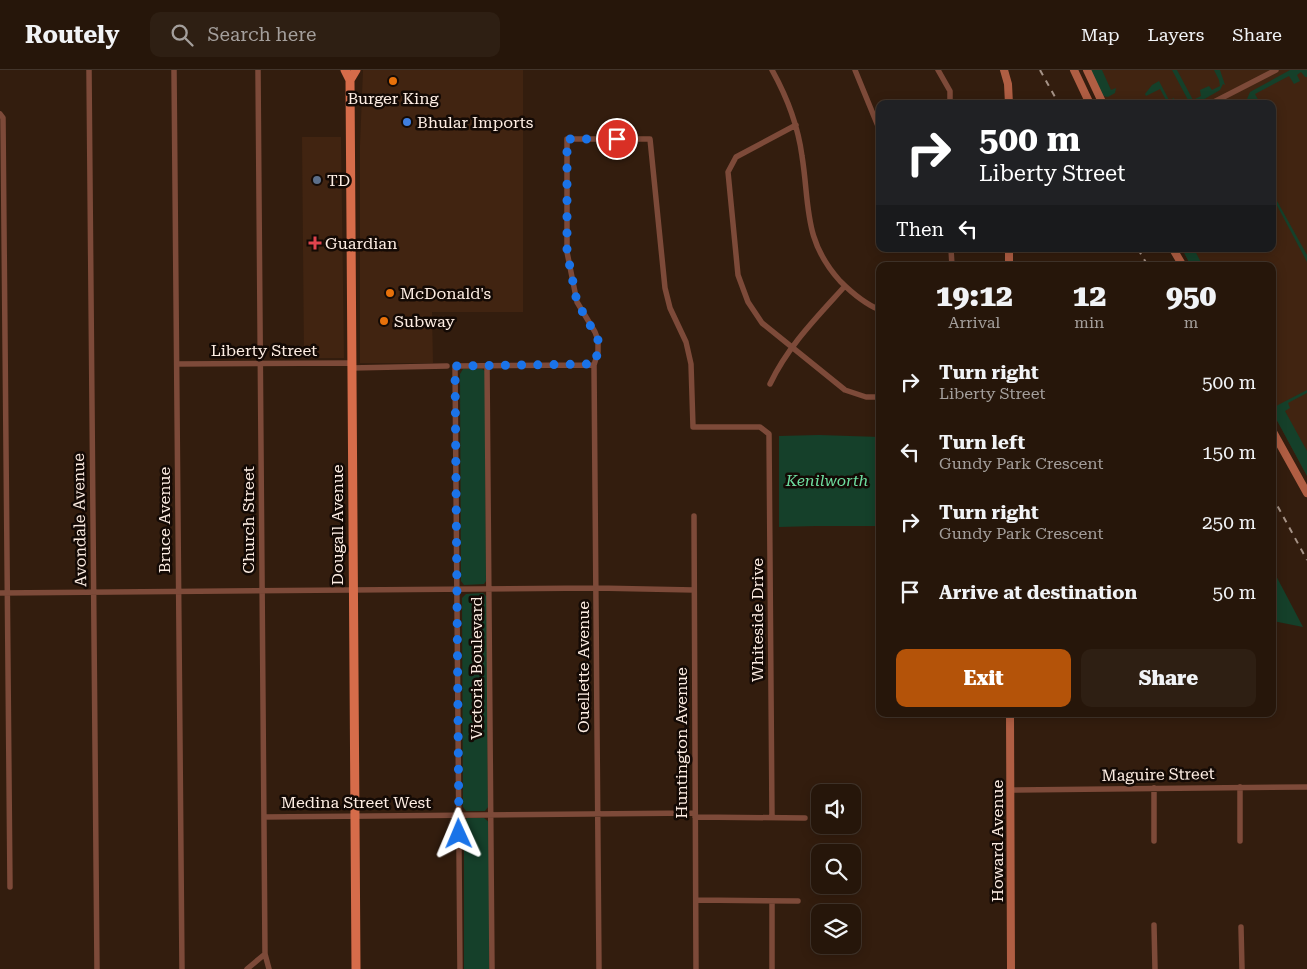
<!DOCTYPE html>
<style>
:root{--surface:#26160a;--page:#2e1f13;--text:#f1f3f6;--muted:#a49f9c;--line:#42352b;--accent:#b45309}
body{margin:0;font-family:"Roboto Serif",serif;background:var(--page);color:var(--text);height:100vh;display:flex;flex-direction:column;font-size:19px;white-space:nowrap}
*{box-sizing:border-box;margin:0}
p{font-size:16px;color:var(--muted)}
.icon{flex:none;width:28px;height:28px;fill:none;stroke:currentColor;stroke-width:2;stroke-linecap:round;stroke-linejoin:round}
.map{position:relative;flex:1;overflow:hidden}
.side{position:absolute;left:876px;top:192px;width:400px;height:455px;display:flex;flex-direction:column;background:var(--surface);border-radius:10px;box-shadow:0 2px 12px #0003,0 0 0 1px var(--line)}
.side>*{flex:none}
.hud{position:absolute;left:876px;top:30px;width:400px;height:152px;border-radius:10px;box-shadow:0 2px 12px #0003,0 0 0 1px var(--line);background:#202124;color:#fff;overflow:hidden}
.buttons{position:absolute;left:811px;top:714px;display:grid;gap:10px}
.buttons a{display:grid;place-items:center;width:50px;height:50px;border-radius:10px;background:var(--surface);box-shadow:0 2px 12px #0003,0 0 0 1px var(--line);font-size:25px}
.pin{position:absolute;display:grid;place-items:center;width:42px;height:42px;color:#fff;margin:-21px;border:2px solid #fff;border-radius:50%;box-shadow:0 1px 5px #0007}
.me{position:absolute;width:55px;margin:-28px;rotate:359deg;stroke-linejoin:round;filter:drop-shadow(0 0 4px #0008)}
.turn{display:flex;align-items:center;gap:18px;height:105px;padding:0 20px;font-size:22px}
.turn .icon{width:65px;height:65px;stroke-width:2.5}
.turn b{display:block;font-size:35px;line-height:42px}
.then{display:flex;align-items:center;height:48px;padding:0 20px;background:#0003;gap:10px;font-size:19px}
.eta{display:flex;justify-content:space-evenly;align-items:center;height:85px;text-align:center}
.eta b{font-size:30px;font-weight:800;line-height:35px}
.button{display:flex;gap:10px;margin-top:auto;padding:10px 20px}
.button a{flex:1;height:58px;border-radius:10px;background:var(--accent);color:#fff;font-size:20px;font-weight:800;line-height:58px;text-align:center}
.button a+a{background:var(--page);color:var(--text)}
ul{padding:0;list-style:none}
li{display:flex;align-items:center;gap:15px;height:70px;padding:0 20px}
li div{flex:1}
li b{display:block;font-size:19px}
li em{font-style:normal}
header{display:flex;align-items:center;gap:30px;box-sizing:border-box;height:70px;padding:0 25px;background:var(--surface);border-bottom:1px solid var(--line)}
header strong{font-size:24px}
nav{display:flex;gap:28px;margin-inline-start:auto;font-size:18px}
.search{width:350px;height:45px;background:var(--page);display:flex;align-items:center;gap:12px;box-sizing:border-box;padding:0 18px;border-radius:10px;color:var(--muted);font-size:19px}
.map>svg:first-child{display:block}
.built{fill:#412411}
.green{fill:#15402a}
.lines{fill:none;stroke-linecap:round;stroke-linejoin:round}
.street{stroke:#7d4a39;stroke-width:5.5}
.secondary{stroke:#b05e43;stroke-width:8}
.primary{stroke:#d66c4a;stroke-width:9}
.rail{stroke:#a69387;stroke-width:2;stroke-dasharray:6 6;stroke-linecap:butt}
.route{stroke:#1a73e8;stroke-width:9;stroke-dasharray:0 16.2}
.food-dot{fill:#e8710a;stroke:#140a05;stroke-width:2}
.shop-dot{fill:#3f7fe0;stroke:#140a05;stroke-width:2}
.service-dot{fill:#5c6f8a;stroke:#140a05;stroke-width:2}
.health-dot{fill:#e0444e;stroke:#140a05;stroke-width:2}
.labels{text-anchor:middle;stroke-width:5;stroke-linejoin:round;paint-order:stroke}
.poi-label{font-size:16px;fill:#feeee4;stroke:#140a05;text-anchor:start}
.street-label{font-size:16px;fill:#feeee4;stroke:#140a05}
.park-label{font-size:16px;font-style:italic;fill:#6edea0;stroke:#140a05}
</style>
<header>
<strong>Routely</strong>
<div class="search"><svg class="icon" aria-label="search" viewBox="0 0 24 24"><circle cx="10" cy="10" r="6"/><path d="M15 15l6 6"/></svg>Search here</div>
<nav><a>Map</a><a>Layers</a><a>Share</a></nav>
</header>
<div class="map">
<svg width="1307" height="899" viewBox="0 0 1307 899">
<rect width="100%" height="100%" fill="#331d0e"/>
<!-- built -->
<path class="built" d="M363 0H523V242H432L433 293H360V75Z
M1090 0H1307V406L1273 343 1272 196H1191L1182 179H1272V34H1107Z
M341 67 344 288H304L302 67Z"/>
<!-- green -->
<path class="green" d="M1090 0H1102L1111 20 1116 18 1115 23 1108 27 1103 26Z
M1172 0H1177L1193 30 1201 26 1200 20 1209 16 1212 20 1220 16 1219 10 1214 0H1220L1225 15 1223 14 1220 20 1196 34H1184L1188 30Z
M1290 0H1307V7H1305L1301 2 1297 5 1300 11 1294 14 1289 6 1255 24 1260 33 1249 34 1247 29 1250 22Z
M1159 11 1169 30 1174 28V34H1168L1160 19 1146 26 1145 24 1152 15Z
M1272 122 1307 185V192L1273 128Z
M1182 179H1194L1203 196H1191Z
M463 299H482L485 301 486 511 484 514 464 515 461 511 460 304Z
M1307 320V323L1288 333 1290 338 1285 341 1307 381V406L1274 345 1275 337 1278 335Z
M819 365 880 367V456H816L779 457V366Z
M1273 500 1303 557 1273 551Z
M483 523 487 527 488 737 485 741H466L463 737 462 528 466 524Z
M467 748H484L489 752V899H464V752Z"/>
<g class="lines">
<!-- street -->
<path class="street" d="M89 0 97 899
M174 0 182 899
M258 0 265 884 269 899
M772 0C787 27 798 56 802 86 810 136 803 170 840 211 851 222 865 234 880 240
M855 0 880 61
M938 0 950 21V34
M1210 34 1276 0
M0 44 3 48 10 817
M796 55 736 87 728 102 738 205 748 232 762 253 845 320 866 327H880
M951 179 952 196
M177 294 351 293
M487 296 492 899
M351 298 447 296
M770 314C788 276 817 247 845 216
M694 446 696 899
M0 523 596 518 694 520
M1240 717V771
M1154 718V771
M1010 720 1307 717
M264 747 695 743
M695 747 805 748
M696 830 798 831
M772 831V899
M1154 855 1155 899
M1241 857 1242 899
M247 899 265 884
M460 899 455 296 594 295
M599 899 594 295 598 282V270L595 262 577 232 567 182V69H650L665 218 670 238 686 272 691 294 693 357H760L769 364 772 747"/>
<!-- secondary -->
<path class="secondary" d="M1004 0 1008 14 1009 34
M1074 0 1090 34
M1087 0 1103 34
M1173 179 1183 196
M1009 196V179
M1272 360 1307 423
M1010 644 1011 899"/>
<!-- primary -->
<path class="primary" d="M345 0 350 10 356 899
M350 10 356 0"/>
<!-- rail -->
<path class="rail" d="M1040 0 1059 34
M1138 179 1148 196
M1272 426 1307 490"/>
</g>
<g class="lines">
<!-- route -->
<path class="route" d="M459 764 455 296 594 294 598 282V270L594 262 577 232 567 182V69H617"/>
</g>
<!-- markers -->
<g class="food-dot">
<circle cx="393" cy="11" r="5"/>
<circle cx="390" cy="223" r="5"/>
<circle cx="384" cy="251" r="5"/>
</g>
<circle class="shop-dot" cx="407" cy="52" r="5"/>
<circle class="service-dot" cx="317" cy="110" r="5"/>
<path class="health-dot" d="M312.5 165.5h5v5h5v5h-5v5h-5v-5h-5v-5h5z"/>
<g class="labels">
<!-- poi labels -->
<g class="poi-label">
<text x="393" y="34" text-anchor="middle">Burger King</text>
<text x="417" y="58">Bhular Imports</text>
<text x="327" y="116">TD</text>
<text x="325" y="179">Guardian</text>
<text x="400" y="229">McDonald's</text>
<text x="394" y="257">Subway</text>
</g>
<!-- street labels -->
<g class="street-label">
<text x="264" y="286">Liberty Street</text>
<text transform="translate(79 450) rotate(-91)" y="6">Avondale Avenue</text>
<text transform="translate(164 450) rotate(-90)" y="6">Bruce Avenue</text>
<text transform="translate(248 450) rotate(-90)" y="6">Church Street</text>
<text transform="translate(337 455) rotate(-90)" y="6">Dougall Avenue</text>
<text transform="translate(757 550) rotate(-90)" y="6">Whiteside Drive</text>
<text transform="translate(583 597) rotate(-90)" y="6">Ouellette Avenue</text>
<text transform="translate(476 598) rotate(-90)" y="6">Victoria Boulevard</text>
<text transform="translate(681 673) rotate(-90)" y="6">Huntington Avenue</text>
<text transform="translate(1158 704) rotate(-1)" y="6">Maguire Street</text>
<text x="356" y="738">Medina Street West</text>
<text transform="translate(997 771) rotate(-90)" y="6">Howard Avenue</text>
</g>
<!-- park labels -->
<g class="park-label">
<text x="827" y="416">Kenilworth</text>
</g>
</g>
</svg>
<div class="buttons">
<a><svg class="icon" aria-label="sound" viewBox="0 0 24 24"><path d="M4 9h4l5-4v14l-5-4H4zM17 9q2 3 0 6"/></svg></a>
<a><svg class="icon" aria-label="search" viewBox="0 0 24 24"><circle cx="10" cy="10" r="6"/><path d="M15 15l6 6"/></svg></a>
<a><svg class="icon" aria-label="layers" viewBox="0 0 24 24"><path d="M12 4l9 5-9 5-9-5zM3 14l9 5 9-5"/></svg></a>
</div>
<div class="pin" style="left:617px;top:69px;background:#d93025"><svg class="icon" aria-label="arrive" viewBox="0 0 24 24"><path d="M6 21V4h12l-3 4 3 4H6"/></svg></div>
<svg class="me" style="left:459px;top:764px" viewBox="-20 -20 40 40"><path d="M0-17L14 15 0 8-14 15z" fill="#1a73e8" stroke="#fff" stroke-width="4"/></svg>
<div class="hud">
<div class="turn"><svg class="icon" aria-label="right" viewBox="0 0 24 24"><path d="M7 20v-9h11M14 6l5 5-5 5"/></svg><div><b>500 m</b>Liberty Street</div></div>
<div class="then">Then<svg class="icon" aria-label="left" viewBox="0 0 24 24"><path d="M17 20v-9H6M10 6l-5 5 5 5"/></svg></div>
</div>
<section class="side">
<div class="eta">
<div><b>19:12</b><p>Arrival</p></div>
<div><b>12</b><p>min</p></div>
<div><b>950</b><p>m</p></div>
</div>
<ul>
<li><svg class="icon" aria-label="right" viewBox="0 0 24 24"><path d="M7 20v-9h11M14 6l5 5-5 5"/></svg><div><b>Turn right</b><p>Liberty Street</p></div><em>500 m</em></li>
<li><svg class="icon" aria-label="left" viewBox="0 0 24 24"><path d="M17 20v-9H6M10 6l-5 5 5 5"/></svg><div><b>Turn left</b><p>Gundy Park Crescent</p></div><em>150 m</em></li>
<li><svg class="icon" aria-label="right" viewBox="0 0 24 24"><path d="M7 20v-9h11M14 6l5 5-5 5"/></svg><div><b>Turn right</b><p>Gundy Park Crescent</p></div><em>250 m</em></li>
<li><svg class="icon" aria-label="arrive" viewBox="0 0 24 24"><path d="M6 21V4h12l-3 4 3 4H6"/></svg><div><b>Arrive at destination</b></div><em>50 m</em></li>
</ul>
<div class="button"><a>Exit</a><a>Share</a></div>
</section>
</div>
